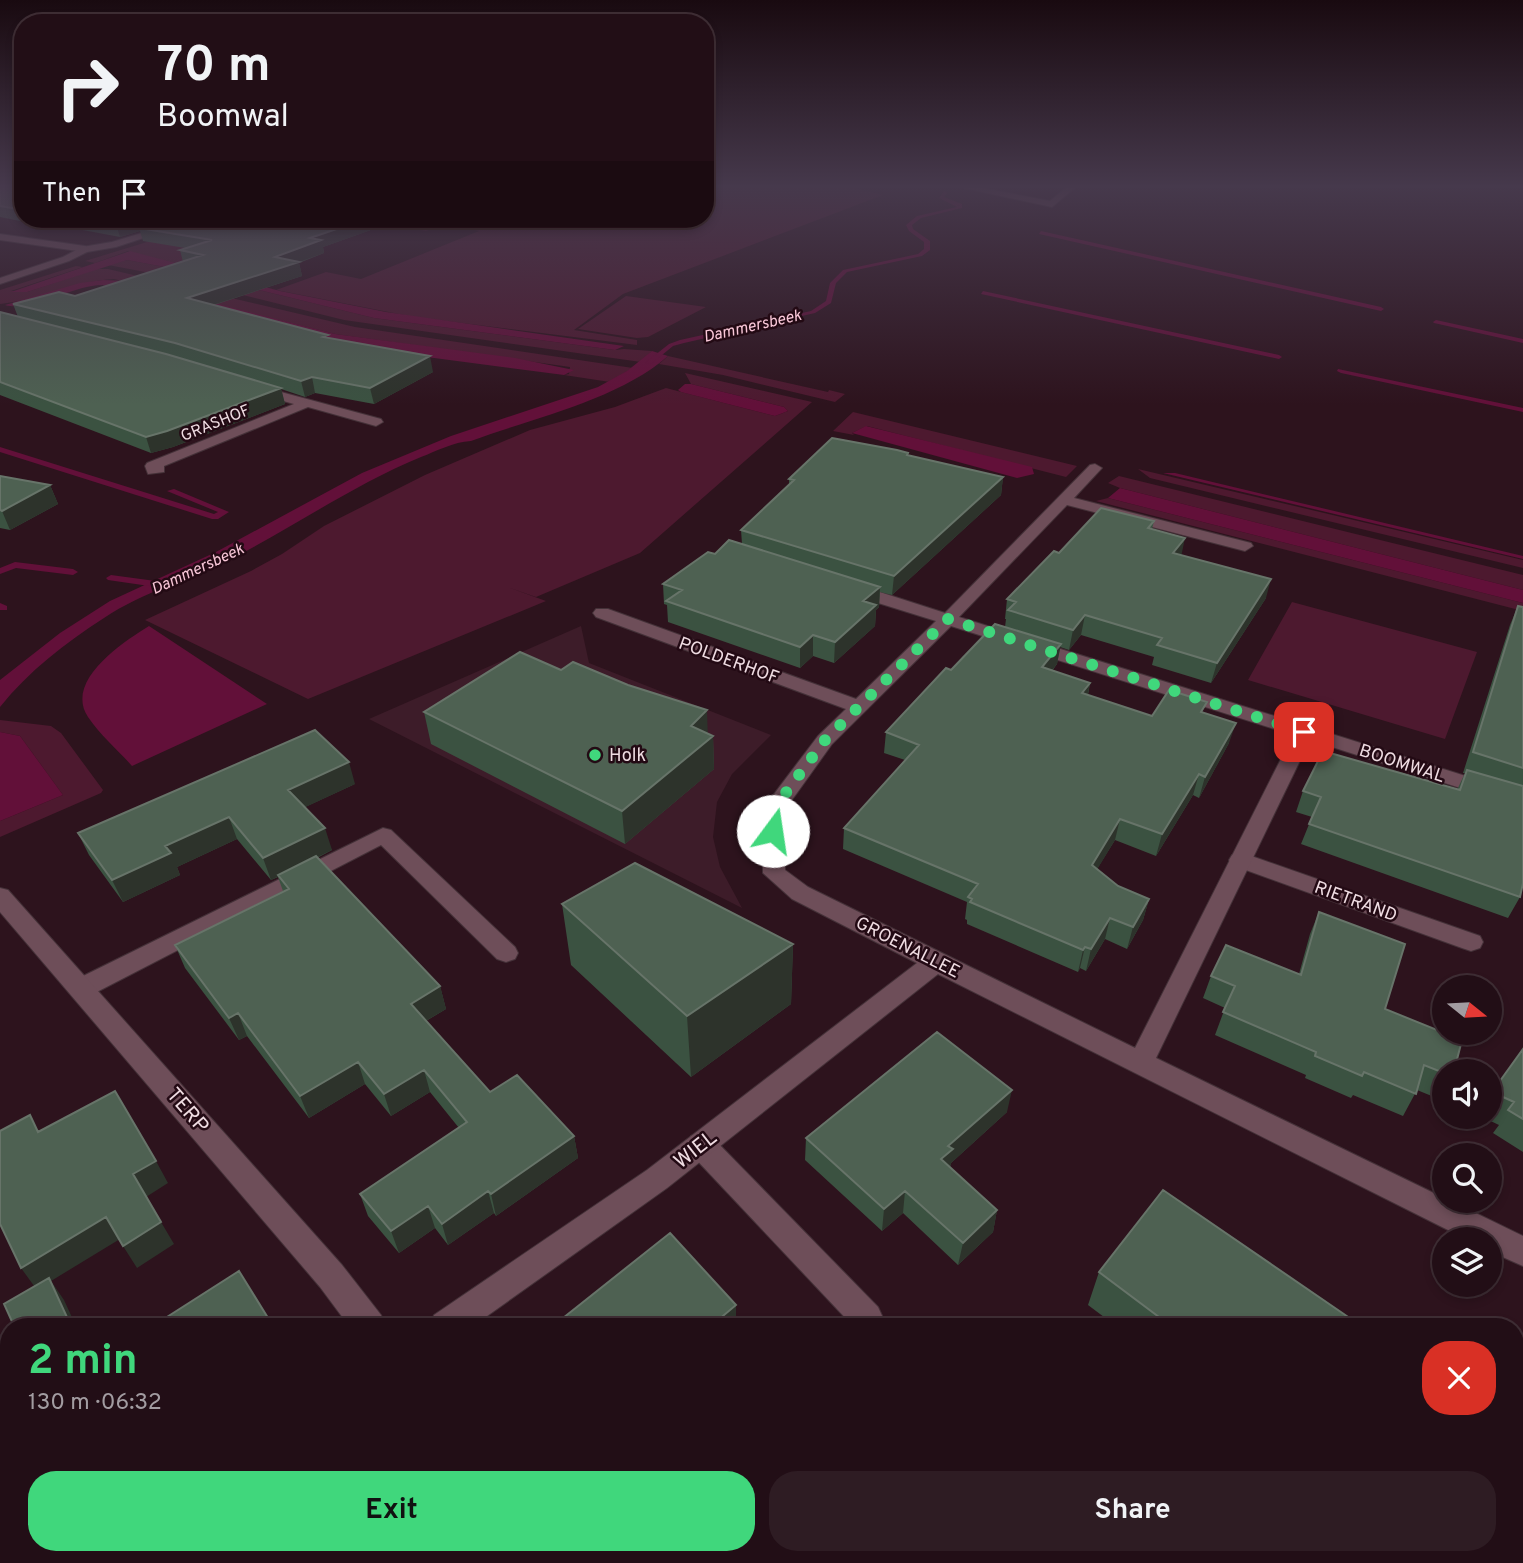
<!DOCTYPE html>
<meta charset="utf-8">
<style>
:root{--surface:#220e16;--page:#2e1c23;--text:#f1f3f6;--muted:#a29ca1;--line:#3f2e35;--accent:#40d77c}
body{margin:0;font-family:Overpass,sans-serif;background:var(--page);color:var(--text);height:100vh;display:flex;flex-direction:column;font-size:26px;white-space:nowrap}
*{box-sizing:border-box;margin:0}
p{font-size:23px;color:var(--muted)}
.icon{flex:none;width:38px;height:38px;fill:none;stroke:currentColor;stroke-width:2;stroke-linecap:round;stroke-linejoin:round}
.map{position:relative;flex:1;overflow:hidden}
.drawer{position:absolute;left:0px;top:1318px;width:1524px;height:247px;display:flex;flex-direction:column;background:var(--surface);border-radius:28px 28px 0 0;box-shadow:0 4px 10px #0003,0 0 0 2px var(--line)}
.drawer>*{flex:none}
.top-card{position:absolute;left:14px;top:14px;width:700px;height:214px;border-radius:28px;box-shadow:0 4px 10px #0003,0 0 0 2px var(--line);background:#220e16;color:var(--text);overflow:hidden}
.needle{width:46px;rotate:108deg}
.buttons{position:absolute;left:1432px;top:975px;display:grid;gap:14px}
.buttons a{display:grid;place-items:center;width:70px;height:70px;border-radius:50%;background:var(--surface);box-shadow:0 4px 10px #0003,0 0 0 2px var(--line);font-size:35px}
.pin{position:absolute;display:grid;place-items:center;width:60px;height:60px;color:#fff;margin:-30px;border-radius:14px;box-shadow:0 4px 10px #0006}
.me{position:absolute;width:77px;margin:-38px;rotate:14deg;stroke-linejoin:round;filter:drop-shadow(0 0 5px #0008)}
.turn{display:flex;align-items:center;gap:24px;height:147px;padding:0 28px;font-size:32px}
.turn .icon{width:91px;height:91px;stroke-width:2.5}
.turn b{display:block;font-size:49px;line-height:60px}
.then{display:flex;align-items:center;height:66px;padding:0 28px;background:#0003;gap:14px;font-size:26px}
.round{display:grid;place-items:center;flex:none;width:74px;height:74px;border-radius:28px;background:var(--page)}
.overview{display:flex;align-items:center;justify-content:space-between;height:119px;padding:0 28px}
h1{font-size:42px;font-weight:700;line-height:52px;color:var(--accent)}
.cta{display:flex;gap:14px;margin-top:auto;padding:14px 28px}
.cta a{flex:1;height:80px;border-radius:28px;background:var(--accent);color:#111;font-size:28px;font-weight:700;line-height:80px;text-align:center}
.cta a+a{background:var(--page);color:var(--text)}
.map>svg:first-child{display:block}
.built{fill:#3d1c29}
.green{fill:#4d192f}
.water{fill:#621039}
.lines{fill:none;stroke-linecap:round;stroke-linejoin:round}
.stream{fill:#621039;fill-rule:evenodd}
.lane-casing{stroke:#443138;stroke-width:2}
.street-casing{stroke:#443138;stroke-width:2}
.secondary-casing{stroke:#443138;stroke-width:2}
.lane{fill:#6e4e59;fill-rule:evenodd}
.street{fill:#6e4e59;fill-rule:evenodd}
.secondary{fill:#6e4e59;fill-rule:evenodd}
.wall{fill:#3b5241}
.shaded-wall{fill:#2d332b}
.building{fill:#4e6152;stroke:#677469;stroke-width:2}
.route{stroke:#40d77c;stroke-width:12;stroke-dasharray:0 21.6}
.poi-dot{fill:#40d77c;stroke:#230a14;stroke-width:2.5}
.labels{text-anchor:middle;stroke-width:5;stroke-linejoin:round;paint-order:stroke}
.far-water-label{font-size:16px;font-style:italic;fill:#f9c7d8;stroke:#230a14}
.far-street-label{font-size:16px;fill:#efdce2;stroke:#230a14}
.street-label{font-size:18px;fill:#efdce2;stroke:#230a14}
.poi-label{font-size:18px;fill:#efdce2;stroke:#230a14;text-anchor:start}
.near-street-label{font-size:21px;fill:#efdce2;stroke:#230a14}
</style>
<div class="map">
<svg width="1523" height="1563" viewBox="0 0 1523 1563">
<rect width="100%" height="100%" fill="#2d131d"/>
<!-- built -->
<path class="built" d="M581 626 589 663 771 735 732 774 717 802 713 837 720 867 742 908 369 719Z"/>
<!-- green -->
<path class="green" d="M705 186H846L883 195 623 294 574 330 637 340V345L414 317 276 290 326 272 361 279 479 231 445 224 426 231 363 221 368 219H705Z
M222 219 229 247 174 264 128 251 95 263 85 261Z
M127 260 165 267 374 318 615 350 624 349 652 351 641 362 344 320 161 275 108 265Z
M76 266 83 267 11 291 27 292 96 269H108L355 327 633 368 610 382 564 375 569 374 570 367 335 334 114 279C74 281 40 300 0 304V290Z
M626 296 706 307 648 337 637 338 578 329Z
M668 356 828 392 829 390 845 394 835 402 723 375 659 364Z
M685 373 812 402 640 553 536 597 507 587 546 601 308 699 145 620 251 571 282 554 324 526 425 475 530 430 615 407 666 388 775 416 788 411 784 407 691 384Z
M853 412 1077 466 1066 477 867 426 852 433 854 435 833 431Z
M1138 469 1523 560V568L1150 478Z
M1119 476 1523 575V590L1120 488 1108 483Z
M1108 498 1523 603V611L1096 501Z
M1292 602 1477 652 1445 739 1248 680Z
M0 720 51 726 61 733 103 790 101 793 0 837V821L63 795 20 736 0 732Z"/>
<!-- water -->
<path class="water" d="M130 251 280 291 386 312 624 346 615 350 374 318 165 267 127 260 27 292H11Z
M103 280 128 281 335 334 515 358 574 370 564 375 366 349 102 285C73 285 31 313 5 305L80 283Z
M652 351 668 356C618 400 533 418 471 441 453 442 437 451 421 457 353 485 294 527 229 560 188 580 143 592 104 618 65 643 29 671 0 707V680L60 633 110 601 216 552 362 473 451 436 598 387 627 371Z
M685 384H691L784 407 788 411 775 416 681 392 678 390Z
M866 426 1032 467 1034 474 1017 478 852 433Z
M1163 473H1175L1523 556V559Z
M1120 488 1523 590V603L1108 498Z
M149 626 267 704 132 766C118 750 100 735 88 717 64 681 123 642 149 626Z
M0 732 20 736 63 795 0 821Z"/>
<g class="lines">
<!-- stream -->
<path class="stream" d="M944 191 948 192 944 197 962 204V208L921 218 912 225 913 229 930 241V250L922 256 847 272 836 283 831 303 815 313 684 343 673 346 651 364 645 363 669 344 680 340 811 311 826 301 830 283 843 270 918 254 924 249V242L909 231 906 225 917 216 957 207 939 198Z
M1041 231 1381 307 1384 309 1381 311 1039 234Z
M983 291 1279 355 1282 357 1279 359 981 294Z
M1436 320 1523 339V343L1434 323 1433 322Z
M1338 369 1523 408V412L1341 373 1337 371Z
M0 447 214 514 218 512 167 491 174 489 229 512 218 519H212L0 452Z
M15 562 73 569 78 572 73 575 16 568 0 574V568Z
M111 575 163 582 168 585 163 588 108 580 106 578Z
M0 603 7 606V610H0Z"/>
<!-- lane casing -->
<g class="lane-casing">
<path id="lane" d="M383 828 391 830 515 947 518 953 515 959 506 962 497 959 381 845 91 995 82 998 73 995 69 988 73 981Z
M1240 852 1480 936 1483 942 1480 948 1471 951 1462 948 1232 865 1229 860 1232 855Z
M701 1133 711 1136 878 1307 883 1318 880 1326H853L691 1154 687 1145 691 1136Z"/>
</g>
<!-- street casing -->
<g class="street-casing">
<path id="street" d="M955 186H972L1050 201 1068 186H1077L1052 207Z
M0 234 85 246 90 249 85 252 0 240Z
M255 385 381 419 383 422 376 426 308 407 164 466V472L148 474 145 466 147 463 294 404 251 392V386Z
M1095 464 1102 468 1074 498 1251 543 1253 546 1245 551 1067 505 959 617 1523 794V808L1310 740 1156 1058 1444 1198V1200H1449L1523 1236V1266L1489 1251V1239H1466L938 974 667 1188 473 1326H430L434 1315 647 1170 917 963 792 899 763 873 762 810 818 736 846 709 596 617 593 613 596 609H608L856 699 936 621 846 593 844 589 846 585H858L945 613 1090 465ZM951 626 1293 735 1135 1048 808 887 785 870 784 811 832 744Z
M0 888 8 890 342 1265 381 1315 385 1326H349L320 1287 0 912Z
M118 1556H162L159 1563H115Z"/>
</g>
<!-- secondary casing -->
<g class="secondary-casing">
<path id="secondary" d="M187 219H201L116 247 87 252 69 261 0 284V278L63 257 82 247 112 242Z"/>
</g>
<!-- lane -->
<use href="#lane" class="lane"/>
<!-- street -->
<use href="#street" class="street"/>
<!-- secondary -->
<use href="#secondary" class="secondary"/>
</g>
<!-- wall -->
<path class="wall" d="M0 186H23V219H381L382 226 323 247 324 253 299 263 302 276 214 305 329 338 433 372 374 404 315 393 305 397 281 389 285 404 173 447 151 453 0 395V312L18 317 13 304 75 296 183 262 180 250 185 248 143 241 140 231 120 237 56 225 50 227 0 217Z
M908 455 1003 477 1001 495 892 595 880 592 879 607 876 610 875 626 834 663 813 656 800 668 668 622 667 605 664 604 663 584 715 554 742 544 741 530 789 485V479Z
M0 476 50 485 58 504 10 530 0 528Z
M1154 521 1152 529 1181 555 1266 598 1211 683 1152 665 1154 657 1081 635 1069 650 1060 647 1057 664 1052 671 1090 683 1088 695 1152 716 1204 713 1229 743 1199 798 1193 795 1156 856 1115 840 1097 869 1118 886 1149 899 1143 920 1127 949 1105 939 1086 971 1080 968 1078 972 967 924V920L965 919 967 902 843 849 844 828 905 760 884 753 886 732 951 670 1005 627 1006 619H1005L1007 599Z
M1518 606 1523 607V884L1520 897 1508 918 1301 844 1312 817 1296 812 1303 791 1457 790 1465 773H1463L1510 625Z
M424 712 708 734 713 736 714 769 625 844 431 744Z
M355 784 305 807 332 850 317 858 440 986 446 1009 426 1021 490 1092 574 1136 578 1158 496 1216 494 1213 448 1245 435 1228 399 1253 368 1216 360 1194 459 1128 430 1092 391 1116 365 1084 309 1118 247 1036 239 1040 185 968 175 945 283 891 278 877 271 880 237 839 177 867 180 875 123 902 89 855 78 833Z
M562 904 793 944 791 1004 691 1077 571 965Z
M1319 912 1385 1009 1444 1071V1091L1439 1099 1417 1090 1403 1116 1353 1095 1351 1098 1305 1078 1306 1075 1215 1035 1225 1008 1203 998 1211 976 1299 974 1310 934Z
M1523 1049V1152L1493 1133 1499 1125 1480 1116H1489V1097Z
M1007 1112 951 1163 950 1167 997 1210 993 1232 958 1265 903 1213 882 1231 805 1160 806 1138Z
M1099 1272 1346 1326H1116L1088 1305Z
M868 1556H995L1002 1563H867Z"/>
<!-- shaded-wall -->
<path class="shaded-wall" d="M47 219H54L56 225 50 227Z
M134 219H179L139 228 140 231 120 237 116 224Z
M366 219H381L382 226 323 247 324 253 299 262 302 276 191 312 187 298 275 257 310 238Z
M430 356 433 372 374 404 370 388Z
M312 377 315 393 305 397 301 381Z
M281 388 285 404 173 447 151 453 146 437Z
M1003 477 1001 495 892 595 894 576Z
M50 485 58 504 10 530 2 511Z
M1185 538 1181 557 1173 553Z
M1271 579 1266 598 1211 683 1217 663Z
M880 587 879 607 876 610 875 626 834 663 835 642 863 601Z
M1085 615 1081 635 1069 650 1073 630Z
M813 635V656L800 668V647Z
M1061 644 1057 664 1038 687 1042 667Z
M1090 683 1086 703 1082 693Z
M707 710 708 741 713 736 714 769 625 844 622 811 691 726Z
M1236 723 1229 743 1199 798 1205 777Z
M349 762 355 784 295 812 288 790Z
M1199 774 1193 795 1156 856 1162 834Z
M229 817 237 839 177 867 180 875 123 902 112 880 165 846Z
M1120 819 1115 840 1087 886 1092 865Z
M325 828 332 850 271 880 263 858Z
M1149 899 1143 920 1127 949 1133 927Z
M1110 918 1105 939 1086 971 1091 949Z
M793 944 791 1004 691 1077 687 1016Z
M1085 947 1080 968 1078 972 1083 950Z
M440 986 446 1009 417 1026 411 1004Z
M238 1013 247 1036 239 1040 229 1018Z
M358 1062 365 1084 309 1118 300 1096Z
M424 1070 430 1092 391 1116 384 1094Z
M1012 1090 1007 1112 951 1163 949 1171 941 1159 948 1146Z
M574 1136 578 1158 496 1216 491 1194Z
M156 1161 168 1183 146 1197 133 1174Z
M488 1191 494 1213 448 1245 442 1224Z
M905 1191 903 1213 882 1231 884 1209Z
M428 1206 435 1228 399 1253 391 1231Z
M997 1210 993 1232 958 1265 963 1243Z
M106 1217 120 1239 51 1281 64 1300 76 1326H71L37 1290 21 1268Z
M161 1222 174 1244 137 1268 123 1246Z
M736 1305V1326H711Z
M9 1478V1511L0 1517V1484Z
M474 1556H503L495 1563H474L472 1557Z"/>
<!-- building -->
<path class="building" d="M0 186H23V210L0 206Z
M85 219H134L116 224Z
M168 219H366L310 238 321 240 275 257 299 262 187 298 328 335 323 337 430 356 370 388 312 377 301 381 175 343 13 304 59 292 75 296 203 255 180 250 212 240 139 228Z
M0 312 166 354 281 388 167 431 146 437 0 382Z
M832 438 897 450 908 453 907 455 1003 477 894 576 741 530 794 480 789 479Z
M0 476 50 485 2 511 0 510Z
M1101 508 1154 521 1148 528 1185 538 1173 553 1271 579 1217 663 1157 645 1162 638 1085 615 1073 630 1008 610 1016 602 1007 599 1054 551 1059 553Z
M729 540 880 587 863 601 876 605 835 642 813 635 800 647 666 601 682 590 663 584 708 552 715 554Z
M1518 606 1523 607V768L1473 752Z
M995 624 1061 644 1042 667 1090 683 1082 693 1152 716 1169 690 1207 702 1201 712 1236 723 1205 777 1199 774 1162 834 1120 819 1092 865 1118 886 1149 899 1133 927 1110 918 1091 949 1085 947 1083 950 970 902 972 899 968 897 978 884 844 828 919 745 886 732 946 668 951 670Z
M520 652 561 670 573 662 628 685 707 710 691 726 713 736 622 811 424 712Z
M315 730 349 762 288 790 325 828 263 858 229 817 165 846 171 853 112 880 78 833Z
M1323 751 1460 790 1467 770 1523 786V883L1520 897 1309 824 1321 797 1303 791Z
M316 856 440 986 411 1004 490 1092 517 1075 574 1136 491 1194 488 1191 442 1224 428 1206 391 1231 360 1194 467 1122 424 1070 384 1094 358 1062 300 1096 238 1013 229 1018 175 945 289 889 278 875Z
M635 863 793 944 687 1016 562 904Z
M1319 912 1405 944 1385 1009 1462 1040 1454 1071H1444V1073L1424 1065 1416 1094 1364 1072 1362 1076 1315 1056 1316 1052 1223 1012 1235 986 1211 976 1226 945 1301 975Z
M937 1032 1012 1090 948 1146 953 1149 941 1159 997 1210 963 1243 905 1191 884 1209 806 1138Z
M1523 1049V1119L1508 1110 1514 1102 1492 1092Z
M115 1091 156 1161 133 1174 161 1222 123 1246 106 1217 21 1268 0 1224V1131L30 1115 38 1132Z
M1163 1190 1351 1319 1346 1326H1171L1099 1272Z
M670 1233 736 1305 711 1326H553Z
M239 1271 273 1326H153Z
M49 1278 71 1326H14L4 1304Z
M9 1397V1478L0 1484V1403Z
M292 1556H474L472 1557 476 1563H283Z
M879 1556H995L1002 1563H886Z"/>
<!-- sky -->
<linearGradient id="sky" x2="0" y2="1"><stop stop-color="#190a10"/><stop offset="0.46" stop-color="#46394c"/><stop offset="1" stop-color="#46394c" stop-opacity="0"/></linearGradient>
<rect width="1523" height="405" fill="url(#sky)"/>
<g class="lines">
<!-- route -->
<path class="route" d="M773 831V810L825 740 948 619 1304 732"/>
</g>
<!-- markers -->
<circle class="poi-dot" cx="595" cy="755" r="7"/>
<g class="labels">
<!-- far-water labels -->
<g class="far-water-label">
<text transform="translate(752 325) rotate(-13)" y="6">Dammersbeek</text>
<text transform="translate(197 568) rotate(-25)" y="6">Dammersbeek</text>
</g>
<!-- far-street labels -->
<g class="far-street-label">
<text transform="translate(215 422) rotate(-22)" y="6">GRASHOF</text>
</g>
<!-- street labels -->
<g class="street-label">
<text transform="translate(729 660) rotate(20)" y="6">POLDERHOF</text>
<text transform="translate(1402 763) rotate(18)" y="6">BOOMWAL</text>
<text transform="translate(1356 901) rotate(20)" y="6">RIETRAND</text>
<text transform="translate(908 947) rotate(27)" y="6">GROENALLEE</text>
</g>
<!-- poi labels -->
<g class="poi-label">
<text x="609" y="761">Holk</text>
</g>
<!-- near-street labels -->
<g class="near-street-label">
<text transform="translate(188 1110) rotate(49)" y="7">TERP</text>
<text transform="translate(695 1149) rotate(-38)" y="7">WIEL</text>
</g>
</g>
</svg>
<div class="buttons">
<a><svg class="needle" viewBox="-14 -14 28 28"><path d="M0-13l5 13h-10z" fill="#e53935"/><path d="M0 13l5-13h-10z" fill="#a29ca1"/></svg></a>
<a><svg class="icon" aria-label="sound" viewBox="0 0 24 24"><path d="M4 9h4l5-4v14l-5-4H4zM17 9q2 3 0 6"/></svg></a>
<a><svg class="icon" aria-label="search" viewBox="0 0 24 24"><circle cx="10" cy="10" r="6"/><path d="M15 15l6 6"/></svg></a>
<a><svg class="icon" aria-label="layers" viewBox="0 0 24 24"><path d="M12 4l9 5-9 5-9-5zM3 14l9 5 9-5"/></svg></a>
</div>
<div class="pin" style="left:1304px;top:732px;background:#d93025"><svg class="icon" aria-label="arrive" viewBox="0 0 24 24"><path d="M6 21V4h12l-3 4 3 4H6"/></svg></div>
<svg class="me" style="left:773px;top:831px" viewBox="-20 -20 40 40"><circle r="19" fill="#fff"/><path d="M0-13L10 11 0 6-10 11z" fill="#40d77c"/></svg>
<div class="top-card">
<div class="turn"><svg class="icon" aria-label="right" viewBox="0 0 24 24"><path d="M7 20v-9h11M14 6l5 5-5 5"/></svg><div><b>70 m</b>Boomwal</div></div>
<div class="then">Then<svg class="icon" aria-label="arrive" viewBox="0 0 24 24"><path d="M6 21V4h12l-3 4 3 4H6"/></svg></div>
</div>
<section class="drawer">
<div class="overview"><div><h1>2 min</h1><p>130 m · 06:32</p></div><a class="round" style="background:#d93025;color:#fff"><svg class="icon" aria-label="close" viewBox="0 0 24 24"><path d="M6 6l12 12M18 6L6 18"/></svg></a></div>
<div class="cta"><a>Exit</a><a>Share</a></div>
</section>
</div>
